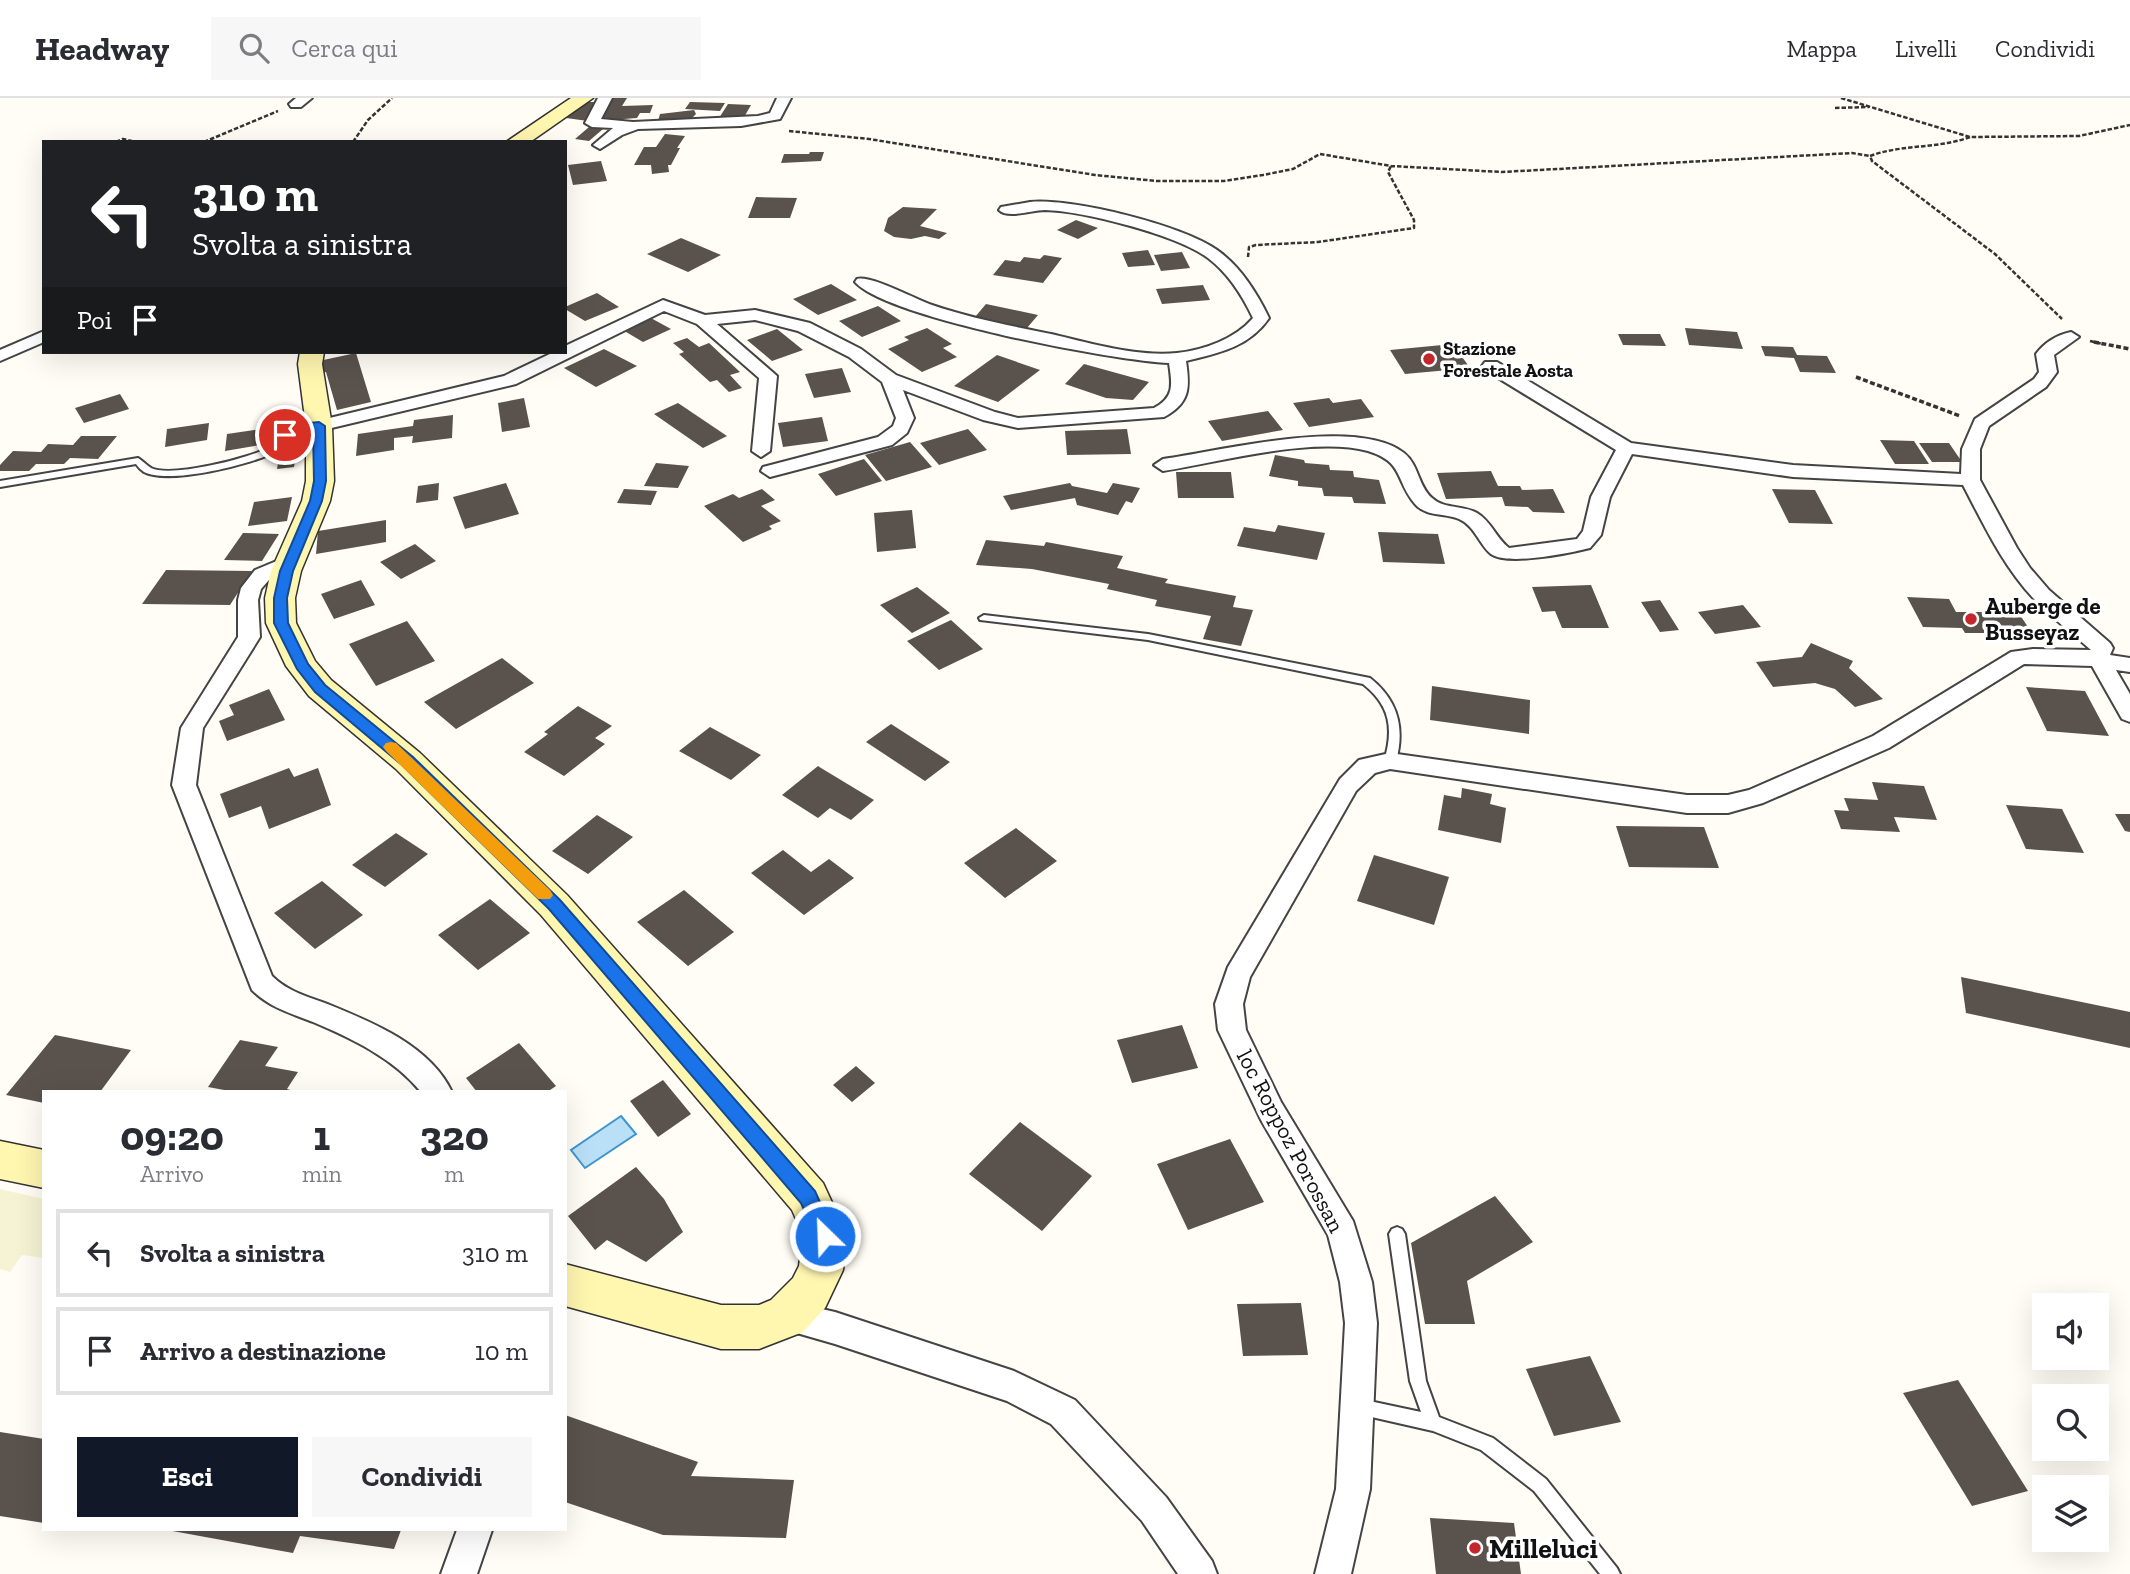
<!DOCTYPE html>
<html lang="it">
<style>
:root{--surface:#fff;--page:#f7f7f7;--text:#2b2b33;--muted:#7c7c81;--line:#e1e1e2;--accent:#111827}
body{margin:0;font-family:"Zilla Slab",serif;background:var(--page);color:var(--text);height:100vh;display:flex;flex-direction:column;font-size:26px;white-space:nowrap}
*{box-sizing:border-box;margin:0}
p{font-size:23px;color:var(--muted)}
.icon{flex:none;width:38px;height:38px;fill:none;stroke:currentColor;stroke-width:2;stroke-linecap:round;stroke-linejoin:round}
.map{position:relative;flex:1;overflow:hidden}
.details{position:absolute;left:42px;top:992px;width:525px;height:441px;display:flex;flex-direction:column;background:var(--surface);border-radius:0px;box-shadow:0 7px 28px #0002}
.details>*{flex:none}
.guide{position:absolute;left:42px;top:42px;width:525px;height:214px;border-radius:0px;box-shadow:0 7px 28px #0002;background:#202124;color:#fff;overflow:hidden}
.buttons{position:absolute;left:2032px;top:1195px;display:grid;gap:14px}
.buttons a{display:grid;place-items:center;width:77px;height:77px;border-radius:0px;background:var(--surface);box-shadow:0 7px 28px #0002;font-size:35px}
.pin{position:absolute;display:grid;place-items:center;width:60px;height:60px;color:#fff;margin:-30px;border:4px solid #fff;border-radius:50%;box-shadow:0 2px 7px #0007}
.me{position:absolute;width:77px;margin:-38px;rotate:336deg;stroke-linejoin:round;filter:drop-shadow(0 0 5px #0008)}
.turn{display:flex;align-items:center;gap:24px;height:147px;padding:0 35px;font-size:32px}
.turn .icon{width:91px;height:91px;stroke-width:2.5}
.turn b{display:block;font-size:49px;line-height:60px}
.then{display:flex;align-items:center;height:66px;padding:0 35px;background:#0003;gap:14px;font-size:26px}
.eta{display:flex;justify-content:space-evenly;align-items:center;height:119px;text-align:center}
.eta b{font-size:42px;font-weight:700;line-height:49px}
.primary-button{display:flex;gap:14px;margin-top:auto;padding:14px 35px}
.primary-button a{flex:1;height:80px;border-radius:0px;background:var(--accent);color:#fff;font-size:28px;font-weight:700;line-height:80px;text-align:center}
.primary-button a+a{background:var(--page);color:var(--text)}
ul{padding:0;list-style:none}
li{display:flex;align-items:center;gap:21px;height:88px;margin:0 14px 10px;padding:0 21px;border:4px solid var(--line);border-radius:0px}
li div{flex:1}
li b{display:block;font-size:26px}
li em{font-style:normal}
header{display:flex;align-items:center;gap:42px;box-sizing:border-box;height:98px;padding:0 35px;background:var(--surface);border-bottom:2px solid var(--line)}
header strong{font-size:33px}
nav{display:flex;gap:38px;margin-inline-start:auto;font-size:24px}
.search{width:490px;height:63px;background:var(--page);display:flex;align-items:center;gap:18px;box-sizing:border-box;padding:0 24px;border-radius:0px;color:var(--muted);font-size:26px}
.map>svg:first-child{display:block}
.farmland{fill:#f6f3d4}
.water{fill:#b9e0f7;stroke:#3f96cf;stroke-width:2}
.building{fill:#5a524d}
.lines{fill:none;stroke-linecap:round;stroke-linejoin:round}
.lane-casing{stroke:#444;stroke-width:4}
.street-casing{stroke:#444;stroke-width:4}
.secondary-casing{stroke:#333;stroke-width:3}
.path-far1{stroke:#333;stroke-width:2.5;stroke-dasharray:4.5 2;stroke-linecap:butt}
.path{stroke:#333;stroke-width:3.5;stroke-dasharray:5 2.5;stroke-linecap:butt}
.lane{fill:#fff;fill-rule:evenodd}
.street{fill:#fff;fill-rule:evenodd}
.secondary{fill:#fff6b0;fill-rule:evenodd}
.route{fill:#1a73e8;stroke:#114b97;stroke-width:2}
.slow{fill:#f59e0b}
.poi-dot{fill:#c4262e;stroke:#fff;stroke-width:2.5}
.labels{text-anchor:middle;stroke-width:7;stroke-linejoin:round;paint-order:stroke}
.far-poi-label{font-size:19px;font-weight:bold;fill:#111;stroke:#fff;text-anchor:start}
.poi-label{font-size:23px;font-weight:bold;fill:#111;stroke:#fff;text-anchor:start}
.street-label{font-size:23px;fill:#111;stroke:#fff}
.near-poi-label{font-size:28px;font-weight:bold;fill:#111;stroke:#fff;text-anchor:start}
</style>
<header>
<strong>Headway</strong>
<div class="search"><svg class="icon" aria-label="search" viewBox="0 0 24 24"><circle cx="10" cy="10" r="6"/><path d="M15 15l6 6"/></svg>Cerca qui</div>
<nav><a>Mappa</a><a>Livelli</a><a>Condividi</a></nav>
</header>
<div class="map">
<svg width="2130" height="1476" viewBox="0 0 2130 1476">
<rect width="100%" height="100%" fill="#fffdf5"/>
<!-- farmland -->
<path class="farmland" d="M0 1091 44 1101V1160L22 1157 10 1174 0 1171Z"/>
<!-- water -->
<path class="water" d="M621 1018 636 1036 585 1070 571 1052Z"/>
<!-- building -->
<path class="building" d="M607 0H627L622 8 653 7 650 15H640L637 20 598 23Z
M585 4H599L588 23 566 20Z
M690 4 725 5 720 13 685 11Z
M728 6 751 7 743 21 719 20Z
M694 12 696 16 691 21 658 23 660 16Z
M589 29 603 31 589 43 575 41Z
M665 36 685 38 677 50H680L671 67H668L669 74 652 76 651 67H634L644 49H656Z
M810 54H824L821 63 781 65 784 56H809Z
M601 63 607 83 573 87 568 67Z
M756 99 797 100 790 120H748Z
M903 109 937 111 920 128 947 135 939 141 925 138 911 141 894 139 884 133 888 120Z
M1076 122 1098 130 1078 141 1057 132Z
M681 140 721 157 688 174 647 156Z
M1148 152 1155 167 1128 169 1122 155Z
M1182 154 1190 170 1161 173 1154 157Z
M1044 157 1062 160 1043 185 993 177 1005 162 1020 164 1024 159 1040 161Z
M831 186 857 202 818 217 793 201Z
M1203 187 1210 202 1162 206 1156 191Z
M597 195 619 209 585 223 565 211V209Z
M986 206 1038 217 1027 230 975 219Z
M878 208 901 223 862 239 839 223Z
M649 219 671 231 643 244 621 231Z
M927 230 952 246 943 250 957 259 922 274 888 251 909 242 904 239Z
M1685 230 1737 234 1743 251 1689 247Z
M777 231 803 252 772 263 747 242Z
M1618 236H1660L1666 248 1623 247Z
M687 240 699 249 709 245 740 274 730 277 742 290 729 294 717 282 710 284 679 256 684 254 673 245Z
M1453 246 1470 270 1405 276 1390 252Z
M1761 248 1793 249 1797 257 1827 258 1836 275 1800 274 1794 260 1765 258Z
M604 251 637 268 596 289 564 270Z
M356 255 371 304 337 312 326 274 317 276 314 264Z
M997 257 1040 272 998 304 954 288Z
M1084 266 1149 284 1133 302 1106 300 1065 286Z
M842 270 851 294 814 300 805 276Z
M120 296 129 311 84 325 75 310Z
M524 300 530 329 502 334 498 305Z
M1329 300 1333 305 1361 301 1374 319 1309 329 1293 305Z
M678 305 727 338 703 350 654 316Z
M1268 313 1283 332 1222 343 1208 323Z
M453 317 452 340 412 345 413 338 394 340V352L356 358 358 336 413 328 414 322Z
M822 319 828 343 783 349 778 325Z
M209 325 207 342 165 349 167 331Z
M268 330 266 346 225 353 227 336Z
M968 331 987 352 939 367 920 345Z
M1127 331 1131 356 1067 357 1065 333Z
M81 338H117L98 361 70 360 64 366H36L29 373H0V367L13 353 41 354 48 346 73 347Z
M1880 342 1914 343 1929 366H1895Z
M910 344 932 369 886 383 865 357Z
M1919 345H1949L1962 364H1932Z
M1275 357 1304 362 1305 365 1329 367 1330 372 1353 373 1354 379 1379 382 1386 406 1354 405 1352 399 1324 398 1322 390 1298 388V383L1269 378Z
M296 358 294 369 277 371 279 360Z
M864 361 882 383 836 398 818 376Z
M656 365 689 368 678 390 644 388Z
M1491 373 1498 388H1520L1522 392 1553 391 1565 415 1533 414 1528 409 1505 408 1502 399 1446 401 1437 375Z
M1176 374H1231L1234 400H1178Z
M439 385 438 402 416 405 418 388Z
M506 385 519 416 465 431 453 399Z
M1070 385 1072 388 1107 395 1113 385 1140 390 1132 405 1126 403 1118 417 1077 407 1075 400 1011 412 1003 398Z
M624 391 657 393 651 407 617 405Z
M762 391 775 402 761 408 781 423 769 428 772 431 743 444 704 408 733 396 739 400Z
M1772 391 1815 392 1833 426 1789 425Z
M292 399 287 423 248 428 254 404Z
M912 412 916 450 877 454 874 415Z
M386 422V444L316 456 318 433Z
M1278 427 1325 435 1317 462 1237 448 1244 429 1275 434Z
M1378 434 1438 436 1445 466 1383 464Z
M243 435 279 436 262 463 224 462Z
M986 442 1044 448 1046 444 1123 458 1117 470 1168 481 1165 485 1236 498 1233 509 1253 512 1241 548 1203 541 1211 518 1155 508 1157 502 1107 491 1109 486 1032 471 976 467Z
M415 446 436 463 401 481 380 464Z
M166 472 252 473 230 507 142 506Z
M361 482 375 507 334 521 321 496Z
M1591 487 1609 530H1562L1555 513 1542 514 1532 489Z
M917 489 950 515 912 535 880 507Z
M1907 499 1949 501 1956 514H2018L2032 535H1965L1962 530 1923 529Z
M1660 502 1679 532 1660 534 1641 504Z
M1743 507 1761 529 1715 536 1698 514Z
M951 522 983 551 939 572 907 543Z
M407 523 435 563 376 588 349 546Z
M1811 545 1853 563 1849 570 1883 601 1855 609 1835 591 1815 585 1773 589 1756 564 1802 559Z
M502 560 534 585 456 631 424 604Z
M1432 588 1530 602 1529 636 1430 622Z
M2026 589 2085 593 2109 638 2047 633Z
M269 591 285 622 227 643 219 623 234 617 229 607Z
M578 608 612 628 595 640 605 646 564 678 524 654 548 636 544 634Z
M891 626 950 664 925 683 866 644Z
M710 629 761 657 731 682 679 653Z
M818 668 821 670 874 702 851 722 830 710 818 720 782 697Z
M289 670 294 679 318 670 331 707 269 731 261 708 229 720 220 696Z
M1872 684 1924 688 1937 722 1894 719 1900 734 1841 731 1834 712 1849 713 1844 700 1878 702Z
M1462 690 1492 696 1490 706 1506 710 1501 745 1438 732 1444 697 1461 700Z
M2006 707 2062 711 2084 755 2026 751Z
M2115 716H2130V734L2125 733Z
M597 717 633 739 588 776 552 753Z
M1616 728 1704 729 1719 770 1629 769Z
M1016 730 1057 763 1005 800 964 765Z
M396 735 428 756 385 789 352 767Z
M783 752 811 774 829 761 854 780 804 817 751 775Z
M1374 757 1449 779 1434 827 1357 803Z
M322 783 363 817 315 851 274 815Z
M684 792 734 834 688 868 637 824Z
M490 801 530 835 478 872 438 837Z
M1961 879 2130 914V950L1966 915Z
M1182 927 1198 970 1132 985 1117 942Z
M55 937 131 952 100 994H44V1005L6 997Z
M240 942 278 949 265 968 298 974 287 991 297 994H235L208 989Z
M519 945 556 988 547 994H477L466 980Z
M856 968 875 985 852 1004 833 987Z
M663 982 691 1016 658 1039 630 1003Z
M1020 1024 1092 1078 1042 1133 969 1076Z
M1230 1041 1264 1104 1188 1132 1157 1066Z
M636 1069 664 1101 683 1134 646 1164 607 1142 595 1152 568 1118Z
M1495 1098 1533 1144 1467 1183 1475 1226H1425L1411 1145Z
M1301 1205 1308 1257 1243 1258 1237 1206Z
M1590 1258 1621 1324 1554 1338 1526 1271Z
M1958 1282 2028 1393 1972 1408 1903 1295Z
M565 1317 698 1364 691 1378 794 1382 786 1440 663 1437 565 1404Z
M0 1334 44 1341V1425L0 1418Z
M1430 1420 1514 1425 1521 1476H1436Z
M167 1432H401L394 1451 300 1438 293 1455Z"/>
<g class="lines">
<!-- lane casing -->
<g class="lane-casing">
<path id="lane" d="M319 325 322 326V330L296 333C290 339 285 348 277 353 254 366 168 387 144 374 141 372 138 369 136 366L0 389V383L138 360C143 363 146 367 151 370 171 380 252 360 272 348 279 343 284 335 290 328Z
M984 517 1148 536 1370 580C1398 602 1405 630 1396 663L1390 667 1384 663C1394 631 1390 607 1363 586L1148 542 980 522 979 520Z
M1397 1129 1402 1131 1405 1136 1426 1283 1439 1319 1493 1340 1546 1381 1617 1470 1620 1476H1600L1534 1393 1481 1352 1433 1333 1354 1315 1352 1309 1354 1303 1360 1301 1421 1314 1410 1283 1389 1136 1392 1131Z"/>
</g>
<!-- street casing -->
<g class="street-casing">
<path id="street" d="M296 0H312L301 9H291L289 6Z
M598 0H612L601 21 633 24 758 18 770 15 777 0H791L780 21 741 28 638 31 622 37 600 51 593 47 613 30 592 29 585 25Z
M1030 104C1072 100 1182 127 1217 152 1240 168 1257 195 1269 220 1249 249 1219 255 1186 263 1190 290 1190 305 1164 319L1018 330 983 322 903 292 914 320 907 335 892 347 770 379 761 373 763 369 878 339 893 328 896 320 882 284 849 259 798 233 755 222 717 226 777 278 770 353 761 359 752 353 759 280 697 226 664 213 516 286 319 333 310 328 313 324 504 278 554 254H565V248L663 202 705 217 755 212 810 225 861 251 896 277 995 314 1018 320 1154 310C1175 299 1172 286 1169 265 1115 263 887 220 855 184L857 181C871 177 915 201 932 207 970 220 1011 228 1051 236 1090 245 1136 259 1177 255 1204 252 1235 241 1253 220 1242 197 1228 175 1208 160 1178 137 1083 113 1045 112 1032 112 1008 121 999 112L1001 109Z
M44 233V244L0 263V252Z
M2071 234 2079 239 2054 257 2057 274 2046 289 1989 328 1980 351V382L2017 450 2030 470 2049 492 2110 545 2113 550 2110 557 2130 560V574L2116 572 2130 596V624L2122 621 2092 568 2024 566 1889 650 1763 705 1728 715H1687L1390 671 1375 675 1356 693 1250 879 1243 906 1246 932 1281 1004 1353 1123 1372 1184 1377 1225 1370 1391 1351 1476H1315L1336 1391 1345 1225 1340 1184 1328 1137 1261 1022 1218 932 1215 906 1228 869 1340 681 1359 662 1390 655 1687 697H1728L1749 692 1873 638 2011 554 2033 551 2091 552C2072 535 2051 519 2034 501 2003 468 1984 427 1963 387L1793 379 1632 356 1610 399 1601 437 1590 450C1570 455 1508 468 1491 456 1479 446 1475 428 1459 421 1445 415 1426 419 1415 406 1395 382 1404 364 1368 353 1313 338 1220 364 1163 373L1154 367 1163 361C1220 353 1356 318 1404 355 1419 367 1418 388 1432 400 1443 411 1463 407 1477 415 1491 423 1496 440 1509 450L1577 441 1583 433 1591 399 1616 352 1485 272 1482 268 1485 264H1497L1631 345 1793 367 1961 376 1962 351 1975 321 2034 281 2039 274 2036 256C2045 244 2057 237 2071 234Z
M291 457 298 459 301 463 298 467 269 482 261 491 258 502 260 539 203 630 196 687 272 878C288 894 309 899 330 907 374 925 430 948 452 994H421C393 960 353 941 313 924 290 915 269 909 252 892L172 687 181 630 238 539V502L241 490 255 472Z
M787 1203 835 1214 1014 1273 1075 1302 1166 1399 1212 1463 1217 1476H1178L1142 1423 1051 1326 1007 1303 835 1246 776 1229 771 1218 776 1207Z
M457 1432H492L477 1476H441Z"/>
</g>
<!-- secondary casing -->
<g class="secondary-casing">
<path id="secondary" d="M571 0H593L530 44H506Z
M300 254H324L322 266 332 328 334 383 330 403 301 473 295 500 296 525 315 563 331 582 420 655 567 797 823 1085 847 1137 843 1172 825 1210 803 1234 759 1251H721L565 1208V1166L721 1207H759L771 1202 793 1180 799 1168 803 1137 792 1112 541 817 396 671 309 598 286 568 266 525 265 500 271 473 302 403 306 383V328L298 266Z
M0 1043 44 1052V1090L0 1081Z"/>
</g>
<!-- path-far1 -->
<path class="path-far1" d="M1841 0 1970 39 2079 38 2130 27
M1835 10 1869 9
M789 33 869 41 1095 77 1157 83H1224L1263 77 1293 71 1320 56 1391 68 1502 74 1852 55 1870 58
M1970 39C1938 51 1902 46 1870 58L1872 63 1995 156 2062 221
M116 44 123 41 136 44
M204 44 278 13
M353 44 368 22 392 0
M1248 159 1249 149 1256 147 1318 144 1414 130V122L1388 74 1391 68
M2090 243 2103 246"/>
<!-- path -->
<path class="path" d="M2094 244 2130 251
M1856 279 1960 318"/>
<!-- lane -->
<use href="#lane" class="lane"/>
<!-- street -->
<use href="#street" class="street"/>
<!-- secondary -->
<use href="#secondary" class="secondary"/>
</g>
<!-- route -->
<path class="route" d="M319 324 325 328 326 383 322 403 293 473 287 500 288 525 308 566 325 587 413 659 560 802 815 1093 835 1138 832 1144 825 1147 818 1144 801 1105 549 811 402 667 315 594 297 571 274 525V500L280 473 310 403 314 383 313 332 296 333 285 341 279 337 289 327Z"/>
<!-- slow -->
<path class="slow" d="M391 644 396 645 550 792 553 797 550 801H538L386 653 383 649 386 645Z"/>
<!-- markers -->
<g class="poi-dot">
<circle cx="1429" cy="261" r="7"/>
<circle cx="1971" cy="521" r="7"/>
<circle cx="1475" cy="1450" r="7"/>
</g>
<g class="labels">
<!-- far-poi labels -->
<g class="far-poi-label">
<text x="1443" y="257">Stazione<tspan x="1443" dy="22">Forestale Aosta</tspan></text>
</g>
<!-- poi labels -->
<g class="poi-label">
<text x="1985" y="516">Auberge de<tspan x="1985" dy="26">Busseyaz</tspan></text>
</g>
<!-- street labels -->
<g class="street-label">
<text transform="translate(1291 1043) rotate(62)" y="8">loc Roppoz Porossan</text>
</g>
<!-- near-poi labels -->
<g class="near-poi-label">
<text x="1489" y="1460">Milleluci</text>
</g>
</g>
</svg>
<div class="buttons">
<a><svg class="icon" aria-label="sound" viewBox="0 0 24 24"><path d="M4 9h4l5-4v14l-5-4H4zM17 9q2 3 0 6"/></svg></a>
<a><svg class="icon" aria-label="search" viewBox="0 0 24 24"><circle cx="10" cy="10" r="6"/><path d="M15 15l6 6"/></svg></a>
<a><svg class="icon" aria-label="layers" viewBox="0 0 24 24"><path d="M12 4l9 5-9 5-9-5zM3 14l9 5 9-5"/></svg></a>
</div>
<div class="pin" style="left:285px;top:337px;background:#d93025"><svg class="icon" aria-label="arrive" viewBox="0 0 24 24"><path d="M6 21V4h12l-3 4 3 4H6"/></svg></div>
<svg class="me" style="left:825px;top:1138px" viewBox="-20 -20 40 40"><circle r="17" fill="#1a73e8" stroke="#fff" stroke-width="3"/><path d="M0-11L8 9 0 5-8 9z" fill="#fff"/></svg>
<div class="guide">
<div class="turn"><svg class="icon" aria-label="left" viewBox="0 0 24 24"><path d="M17 20v-9H6M10 6l-5 5 5 5"/></svg><div><b>310 m</b>Svolta a sinistra</div></div>
<div class="then">Poi<svg class="icon" aria-label="arrive" viewBox="0 0 24 24"><path d="M6 21V4h12l-3 4 3 4H6"/></svg></div>
</div>
<section class="details">
<div class="eta">
<div><b>09:20</b><p>Arrivo</p></div>
<div><b>1</b><p>min</p></div>
<div><b>320</b><p>m</p></div>
</div>
<ul>
<li><svg class="icon" aria-label="left" viewBox="0 0 24 24"><path d="M17 20v-9H6M10 6l-5 5 5 5"/></svg><div><b>Svolta a sinistra</b></div><em>310 m</em></li>
<li><svg class="icon" aria-label="arrive" viewBox="0 0 24 24"><path d="M6 21V4h12l-3 4 3 4H6"/></svg><div><b>Arrivo a destinazione</b></div><em>10 m</em></li>
</ul>
<div class="primary-button"><a>Esci</a><a>Condividi</a></div>
</section>
</div>
